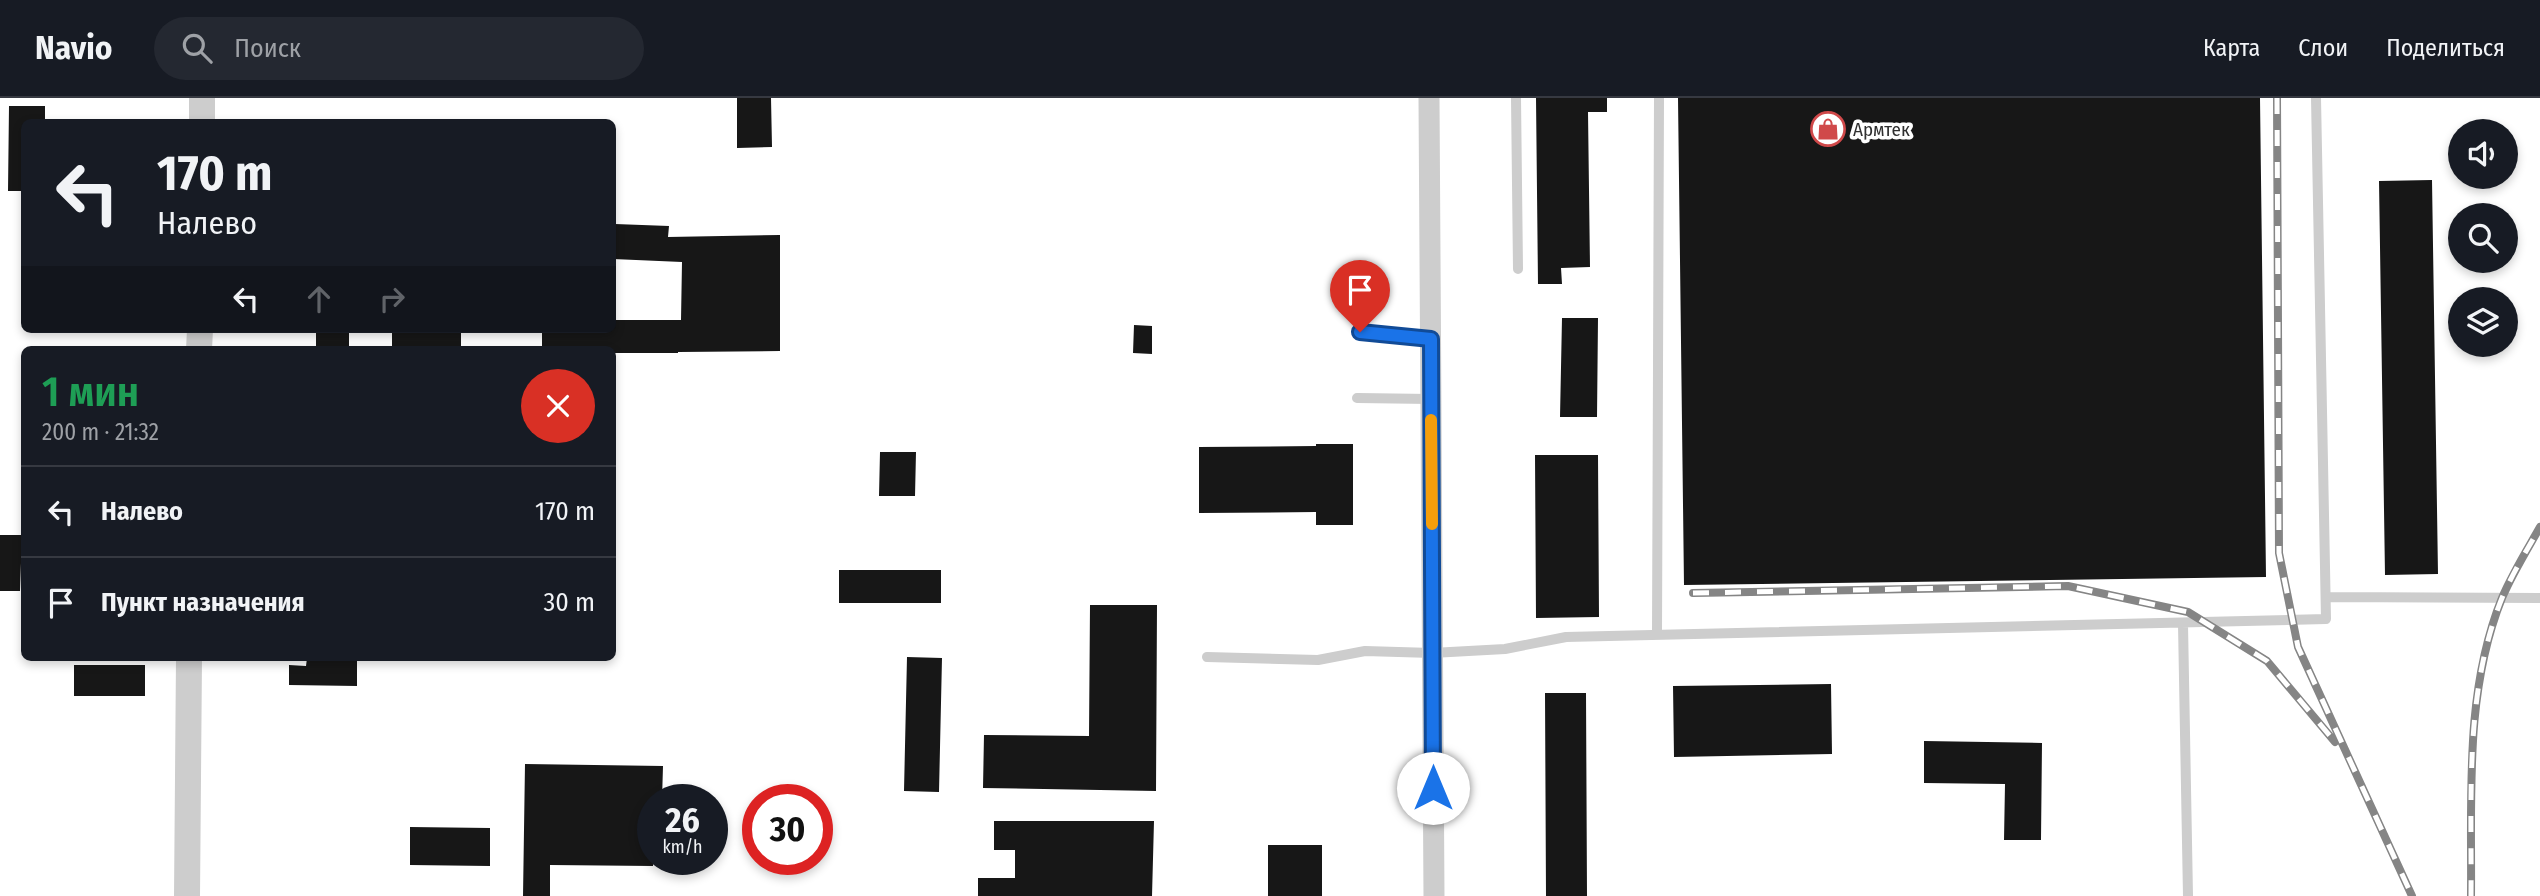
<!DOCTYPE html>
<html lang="ru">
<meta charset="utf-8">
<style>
:root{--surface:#171b24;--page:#242831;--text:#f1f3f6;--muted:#9ea1a6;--line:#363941}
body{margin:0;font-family:"Fira Sans Condensed",sans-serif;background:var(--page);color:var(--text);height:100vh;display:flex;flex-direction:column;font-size:26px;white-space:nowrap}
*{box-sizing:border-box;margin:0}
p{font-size:23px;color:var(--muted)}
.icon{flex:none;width:38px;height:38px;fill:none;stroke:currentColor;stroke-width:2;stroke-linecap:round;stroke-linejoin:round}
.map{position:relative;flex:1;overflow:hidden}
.side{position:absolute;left:21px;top:248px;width:595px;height:315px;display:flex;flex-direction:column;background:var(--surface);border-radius:10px;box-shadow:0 4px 10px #0003}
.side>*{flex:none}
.banner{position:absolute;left:21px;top:21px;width:595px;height:214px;border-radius:10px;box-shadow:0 4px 10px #0003;background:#171b24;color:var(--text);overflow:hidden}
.buttons{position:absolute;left:2448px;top:21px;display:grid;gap:14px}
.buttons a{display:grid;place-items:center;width:70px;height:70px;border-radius:50%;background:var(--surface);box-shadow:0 4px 10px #0003;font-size:35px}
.speed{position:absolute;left:637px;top:686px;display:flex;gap:14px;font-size:35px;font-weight:700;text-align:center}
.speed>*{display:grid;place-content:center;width:91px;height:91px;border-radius:50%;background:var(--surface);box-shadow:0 4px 10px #0003;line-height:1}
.speed small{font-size:18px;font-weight:400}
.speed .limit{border:10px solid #d22;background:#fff;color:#111}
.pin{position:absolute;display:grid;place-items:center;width:60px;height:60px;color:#fff;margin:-72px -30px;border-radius:50% 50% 50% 0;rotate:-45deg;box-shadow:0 0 7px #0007}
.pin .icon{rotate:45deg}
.me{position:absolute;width:77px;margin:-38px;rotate:0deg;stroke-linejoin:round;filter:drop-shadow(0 0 5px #0008)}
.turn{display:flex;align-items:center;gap:24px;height:147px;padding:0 21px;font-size:32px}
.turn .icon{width:91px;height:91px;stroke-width:2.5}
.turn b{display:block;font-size:49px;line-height:60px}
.lanes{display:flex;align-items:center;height:66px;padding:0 21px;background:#0003;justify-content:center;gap:35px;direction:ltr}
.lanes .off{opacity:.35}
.round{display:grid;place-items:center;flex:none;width:74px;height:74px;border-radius:37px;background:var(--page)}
.head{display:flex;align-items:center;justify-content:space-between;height:119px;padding:0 21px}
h1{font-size:42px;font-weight:600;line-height:52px;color:#1e9e55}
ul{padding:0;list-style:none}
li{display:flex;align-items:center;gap:21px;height:91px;padding:0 21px;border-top:2px solid var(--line)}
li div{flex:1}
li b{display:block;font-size:26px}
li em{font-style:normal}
header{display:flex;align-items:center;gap:42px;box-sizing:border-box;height:98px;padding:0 35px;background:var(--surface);border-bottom:2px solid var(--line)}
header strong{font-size:33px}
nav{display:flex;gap:38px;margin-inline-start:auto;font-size:24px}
.search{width:490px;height:63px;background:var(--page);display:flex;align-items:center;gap:18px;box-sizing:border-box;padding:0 24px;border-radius:38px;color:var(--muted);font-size:26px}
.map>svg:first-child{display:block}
.building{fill:#171717}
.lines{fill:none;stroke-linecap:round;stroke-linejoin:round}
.service{stroke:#cdcdcd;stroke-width:10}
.minor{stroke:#cdcdcd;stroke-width:21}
.tertiary{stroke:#cdcdcd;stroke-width:26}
.rail-casing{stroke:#858585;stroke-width:8}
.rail{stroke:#fff;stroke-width:5;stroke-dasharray:16;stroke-linecap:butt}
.route-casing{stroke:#114b97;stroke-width:18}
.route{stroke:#1a73e8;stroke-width:12}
.slow{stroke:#f59e0b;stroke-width:12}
.labels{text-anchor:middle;stroke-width:7;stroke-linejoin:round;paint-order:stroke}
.poi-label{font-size:19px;fill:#303030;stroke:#fff;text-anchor:start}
</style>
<header>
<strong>Navio</strong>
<div class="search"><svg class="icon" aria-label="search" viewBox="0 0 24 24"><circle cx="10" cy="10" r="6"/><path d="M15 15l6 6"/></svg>Поиск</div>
<nav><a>Карта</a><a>Слои</a><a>Поделиться</a></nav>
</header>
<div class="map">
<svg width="2540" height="798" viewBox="0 0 2540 798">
<rect width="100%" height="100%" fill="#fff"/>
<!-- building -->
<path class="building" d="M737 0H771L772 49 737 50Z
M1536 0H1607V14H1588L1590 169 1561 170 1562 186H1538Z
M1678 0H2260L2266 479 1684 487Z
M9 8H45V24H24V93H8Z
M2432 82 2438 476 2385 477 2379 83Z
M615 126 669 128 668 139 780 137V253L678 254V255H612V252H542V231H612V222H681L682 164 613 161Z
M1562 220H1598L1597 319H1560Z
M1134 227 1152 228V256L1133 255Z
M316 231H349V252H316Z
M392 231H461V252H392Z
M1316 346H1353V427H1316V414L1199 415V349L1316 348Z
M880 354H916L915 398H879Z
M1535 357H1598L1599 519 1536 520Z
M0 437H22L20 493H0Z
M839 472H941V505H839Z
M1090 507H1157L1156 693 983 690 984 637 1089 638Z
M907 559 942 560 939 694 904 693Z
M307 560H357V588L289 587V567L306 568Z
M74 567H145V598H74Z
M1831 586 1832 656 1674 659 1673 588Z
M1545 595H1586L1587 798H1546Z
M1924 643 2042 645 2041 742H2004L2005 686 1924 685Z
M525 666 663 668 662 702H653V768L550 767V798H523Z
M994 723H1154L1152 798H978V780H1015V752H994Z
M410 729 490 730V768L410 767Z
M1268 747H1322V798H1268Z"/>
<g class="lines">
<!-- service -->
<path class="service" d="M1516 0 1518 171
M1360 234 1431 241
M1357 300 1431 301
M2326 499 2540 500
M2183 526 2188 798
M1657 537 1659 0
M1207 559 1318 562 1365 553 1432 555 1505 551 1566 539 2326 521 2316 0"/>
<!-- minor -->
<path class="minor" d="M1429 0 1434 798"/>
<!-- tertiary -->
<path class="tertiary" d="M202 24V0
M199 252 200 231
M187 798 189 560"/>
<!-- rail casing -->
<g class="rail-casing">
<path id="rail" d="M2277 0 2279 455 2298 549 2412 798
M1693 495 2068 488 2188 514 2267 563 2335 644
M2471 798C2472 700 2464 594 2502 500 2512 476 2527 452 2540 429"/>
</g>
<!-- rail -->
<use href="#rail" class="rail"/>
</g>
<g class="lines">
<!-- route casing -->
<g class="route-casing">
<path id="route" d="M1360 234 1431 241 1433 690"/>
</g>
<!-- route -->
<use href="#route" class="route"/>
<!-- slow -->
<path class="slow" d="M1431 322 1432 426"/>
</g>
<!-- icons -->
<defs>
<g id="shop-ring" transform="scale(1.75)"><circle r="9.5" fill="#fff" stroke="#d0494a" stroke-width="1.5"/><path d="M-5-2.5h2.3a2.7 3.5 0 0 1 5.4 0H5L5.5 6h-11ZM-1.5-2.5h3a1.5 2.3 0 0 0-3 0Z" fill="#d0494a"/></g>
</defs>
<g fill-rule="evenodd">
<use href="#shop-ring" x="1828" y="31"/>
</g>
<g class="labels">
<!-- poi labels -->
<g class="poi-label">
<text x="1853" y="38">Армтек</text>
</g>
</g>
</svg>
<div class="buttons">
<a><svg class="icon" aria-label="sound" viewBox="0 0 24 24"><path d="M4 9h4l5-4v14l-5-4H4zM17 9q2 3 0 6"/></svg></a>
<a><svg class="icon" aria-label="search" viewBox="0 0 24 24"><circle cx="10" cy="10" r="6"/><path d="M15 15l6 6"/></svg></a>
<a><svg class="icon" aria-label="layers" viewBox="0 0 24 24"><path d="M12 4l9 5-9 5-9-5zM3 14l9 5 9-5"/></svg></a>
</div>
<div class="speed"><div>26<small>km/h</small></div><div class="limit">30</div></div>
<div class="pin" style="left:1360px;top:234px;background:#d93025"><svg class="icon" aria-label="arrive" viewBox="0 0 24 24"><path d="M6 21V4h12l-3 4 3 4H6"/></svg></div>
<svg class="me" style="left:1433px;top:690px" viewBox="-20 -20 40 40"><circle r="19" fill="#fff"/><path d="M0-13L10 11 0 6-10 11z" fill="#1a73e8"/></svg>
<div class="banner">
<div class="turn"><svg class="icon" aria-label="left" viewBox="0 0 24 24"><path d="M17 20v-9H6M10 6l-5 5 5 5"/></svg><div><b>170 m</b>Налево</div></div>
<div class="lanes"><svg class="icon" aria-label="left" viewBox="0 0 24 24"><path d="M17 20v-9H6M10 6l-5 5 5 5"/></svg><svg class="icon off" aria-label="ahead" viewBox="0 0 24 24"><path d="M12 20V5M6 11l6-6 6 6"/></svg><svg class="icon off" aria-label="right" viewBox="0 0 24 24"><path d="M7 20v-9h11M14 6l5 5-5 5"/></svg></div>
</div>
<section class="side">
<div class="head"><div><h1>1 мин</h1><p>200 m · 21:32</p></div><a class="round" style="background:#d93025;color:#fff"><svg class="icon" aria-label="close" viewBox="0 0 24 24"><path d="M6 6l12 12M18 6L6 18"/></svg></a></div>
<ul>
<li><svg class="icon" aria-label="left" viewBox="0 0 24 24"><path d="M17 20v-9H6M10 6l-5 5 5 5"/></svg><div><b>Налево</b></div><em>170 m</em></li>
<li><svg class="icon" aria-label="arrive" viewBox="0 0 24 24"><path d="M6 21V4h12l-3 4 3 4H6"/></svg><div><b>Пункт назначения</b></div><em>30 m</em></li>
</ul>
</section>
</div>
